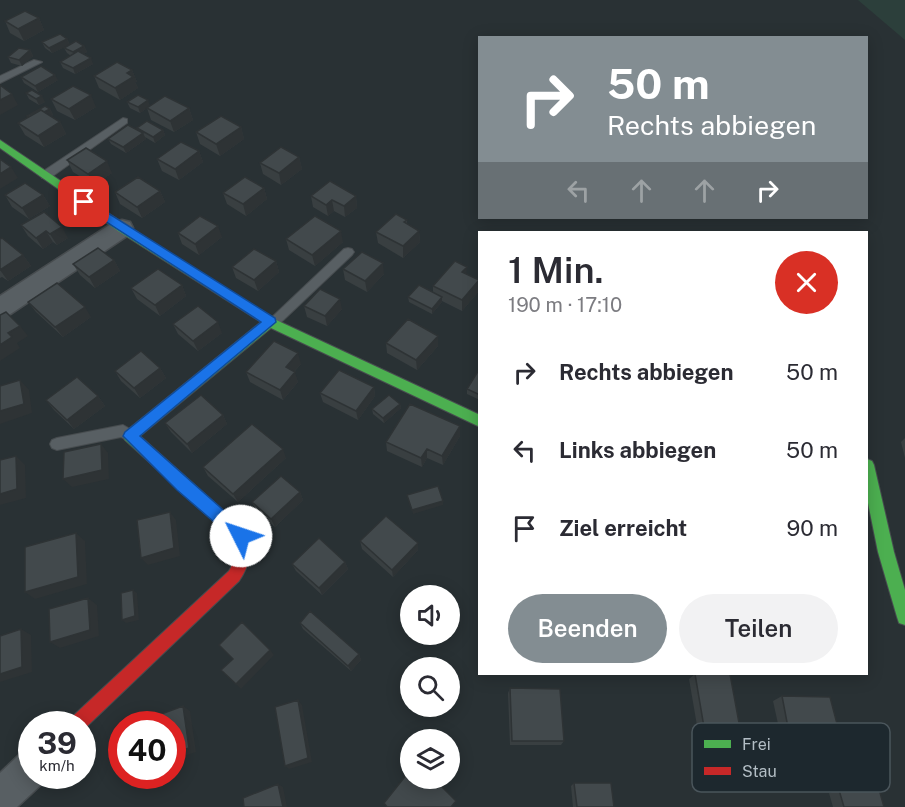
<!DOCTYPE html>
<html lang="de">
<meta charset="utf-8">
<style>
:root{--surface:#fff;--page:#f2f2f3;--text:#2b2b33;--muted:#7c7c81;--accent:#838d92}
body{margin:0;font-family:"Public Sans",sans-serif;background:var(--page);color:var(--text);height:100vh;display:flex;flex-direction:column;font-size:22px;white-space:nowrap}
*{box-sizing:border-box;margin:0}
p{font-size:20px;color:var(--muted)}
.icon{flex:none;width:33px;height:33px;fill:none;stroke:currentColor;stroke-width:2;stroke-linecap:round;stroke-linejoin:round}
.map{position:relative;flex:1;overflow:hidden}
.panel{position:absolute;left:478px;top:231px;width:390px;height:444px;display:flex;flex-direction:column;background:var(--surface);border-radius:0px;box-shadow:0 3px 15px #0003}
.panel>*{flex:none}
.guide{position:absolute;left:478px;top:36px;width:390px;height:183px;border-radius:0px;box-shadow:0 3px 15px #0003;background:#838d92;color:#fff;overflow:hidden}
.controls{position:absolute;left:400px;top:585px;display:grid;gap:12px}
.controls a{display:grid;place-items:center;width:60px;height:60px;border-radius:50%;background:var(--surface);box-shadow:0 3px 15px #0003;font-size:30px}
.speed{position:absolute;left:18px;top:711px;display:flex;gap:12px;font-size:30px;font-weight:700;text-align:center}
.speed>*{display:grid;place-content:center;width:78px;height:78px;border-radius:50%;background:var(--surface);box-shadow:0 3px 15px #0003;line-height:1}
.speed small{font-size:15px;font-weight:400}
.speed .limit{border:9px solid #d22;background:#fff;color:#111}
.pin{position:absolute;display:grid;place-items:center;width:51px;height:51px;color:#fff;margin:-26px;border-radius:12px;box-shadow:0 3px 9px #0006}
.me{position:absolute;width:66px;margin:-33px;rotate:311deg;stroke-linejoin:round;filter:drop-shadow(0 0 4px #0008)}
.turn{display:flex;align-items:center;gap:21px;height:126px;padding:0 30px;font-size:27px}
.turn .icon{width:78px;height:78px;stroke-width:2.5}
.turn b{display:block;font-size:42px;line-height:51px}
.lanes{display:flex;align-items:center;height:57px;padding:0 30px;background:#0003;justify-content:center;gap:30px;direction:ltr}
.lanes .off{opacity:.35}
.round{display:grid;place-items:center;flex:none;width:63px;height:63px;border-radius:32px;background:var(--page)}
.overview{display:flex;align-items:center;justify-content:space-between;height:102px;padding:0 30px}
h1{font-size:36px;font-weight:600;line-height:45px}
.cta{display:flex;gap:12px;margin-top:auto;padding:12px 30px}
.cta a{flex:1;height:69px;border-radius:36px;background:var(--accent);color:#fff;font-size:24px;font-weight:600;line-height:69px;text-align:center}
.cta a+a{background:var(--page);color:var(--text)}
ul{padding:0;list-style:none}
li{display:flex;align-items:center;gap:18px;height:78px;padding:0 30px}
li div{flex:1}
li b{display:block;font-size:22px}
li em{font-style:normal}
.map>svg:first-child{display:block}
.green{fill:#2c3f3b}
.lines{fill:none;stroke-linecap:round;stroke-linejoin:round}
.lane-casing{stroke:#474c4f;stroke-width:2}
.street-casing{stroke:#474c4f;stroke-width:3}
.fast-casing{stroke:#474c4f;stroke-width:2}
.jam-casing{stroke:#474c4f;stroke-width:2}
.lane{fill:#585f63;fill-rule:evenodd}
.street{fill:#585f63;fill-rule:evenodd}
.fast{fill:#4caf50;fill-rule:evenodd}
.jam{fill:#c62828;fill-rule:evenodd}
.wall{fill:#393f41}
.shaded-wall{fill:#2e3335}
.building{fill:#42494c;stroke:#2e3335;stroke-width:1.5}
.route{fill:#1a73e8;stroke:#114b97;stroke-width:1.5}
.key{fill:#1d282e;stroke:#4a555b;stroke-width:1.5}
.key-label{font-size:16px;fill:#b3bec5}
</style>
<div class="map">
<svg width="905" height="807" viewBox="0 0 905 807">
<rect width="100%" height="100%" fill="#293134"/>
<!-- green -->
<path class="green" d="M858 0H905V40Z"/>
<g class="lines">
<!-- lane casing -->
<g class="lane-casing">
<path id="lane" d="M34 60 42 62 0 83V76Z
M123 118 127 119V123L50 178H42V172Z
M348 248 352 249 354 252 352 255 277 326H269L267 323 269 320 344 249Z
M123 425 135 432 137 436 135 440 130 442 121 437 57 450 52 448 50 444 52 440 57 438Z"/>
</g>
<!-- street casing -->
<g class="street-casing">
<path id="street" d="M122 220 130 222 133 228 130 234 9 315 0 318V296L114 222Z
M32 750V776H47L45 781 17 807H0V773L19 755Z"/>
</g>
<!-- fast casing -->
<g class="fast-casing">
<path id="fast" d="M0 140 126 225 274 319 480 415V427L271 328 140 436 246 531 249 543 246 548 241 550 236 548 233 539 125 440 123 436 125 432 261 322 118 231 0 148Z
M867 459 872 461 874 465 894 552 905 590V625L899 623 897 617 878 552 867 498Z"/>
</g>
<!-- jam casing -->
<g class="jam-casing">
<path id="jam" d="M241 536 246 538C253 554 248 568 239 581L83 730 82 724H69L71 718 229 571C238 557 230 551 236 538Z"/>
</g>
<!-- lane -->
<use href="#lane" class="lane"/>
<!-- street -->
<use href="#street" class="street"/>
<!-- fast -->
<use href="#fast" class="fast"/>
<!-- jam -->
<use href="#jam" class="jam"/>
</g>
<!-- wall -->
<path class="wall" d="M39 18 44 30 24 41 10 33 5 21Z
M67 39 70 45 84 46 87 52 83 54 93 64 75 74 63 68 60 62 71 56 67 53 64 48 67 46 52 53 45 48 42 42Z
M30 50 33 56 22 66 11 63 8 57Z
M132 70 137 82H135L138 88 120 100 99 88 94 76Z
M21 77 58 80 38 92 24 83Z
M26 93 45 102 39 105 29 99Z
M51 99 96 107 75 120 57 111Z
M127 102 150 106 189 108 193 120 174 132 151 120 147 108 140 113 130 108Z
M50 109 53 115 51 116 60 122 66 134 44 147 25 135 18 123 28 118 27 116Z
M241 127 244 139 220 156 200 144 196 132Z
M137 128 163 130 165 135 155 143 145 137 146 139 126 153 111 144 108 139 138 131Z
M199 151 203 162 179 180 162 171 157 159Z
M299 157 302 169 281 185 263 174 260 163Z
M67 160 112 173 94 185 73 172Z
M264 188 267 199 246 216 227 204 223 193Z
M160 191 165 202 142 218 120 204 115 192Z
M5 195H43L50 206 29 219 12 207Z
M311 196H356L357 208 345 217 334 211 328 216 313 207Z
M407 220V224L419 231 420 242 403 258 378 243 376 232Z
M21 225 68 238 57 245 53 242 43 249 28 236Z
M178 233 222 237 199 255 182 244Z
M0 239 23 255 31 266 8 281 2 277 0 278Z
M286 239 343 242 315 266 289 250Z
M114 260 120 271 95 288 80 275 73 264Z
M276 261 279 272 258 291 236 278 232 267Z
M343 269 384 274 367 292 345 280Z
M466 274 479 280V291L462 311 442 301V302L432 314 409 302 408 297 433 292V286Z
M182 285 186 296 160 316 137 299 131 288Z
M28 302 91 317 63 337 36 312Z
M304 306 342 309 327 326 307 317Z
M173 324 222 333 198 351 178 334Z
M386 343 438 346 417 370 387 353Z
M301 364 294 372 298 382 283 400 250 382 246 372Z
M160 368 166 378 140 398 121 381 115 371Z
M480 368V400L467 394V389Z
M374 387 375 396 358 420 323 402 320 393Z
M98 396 105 406 74 429 54 410 46 400Z
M400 404 401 408 384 423 373 414 372 409Z
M223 415 227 424 192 453 171 432 165 423Z
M460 436 443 465 427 458 422 467 387 451 386 442Z
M905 438V458L901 442Z
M286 458 238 502 208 476 203 467Z
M300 492 303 500 275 527 256 511 252 502Z
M360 541 418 543V550L393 577 362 549Z
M345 562 348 569 322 595 296 571 292 564Z
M300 623 359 654 361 660 351 671 303 629Z
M695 674 742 739 735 743H700L689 679Z
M510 688 564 741 561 745H510L508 693Z
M782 696 841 739 831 743 782 742 773 701Z
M574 783 614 807H573L571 786Z
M839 790 884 807H833L829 793Z"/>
<!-- shaded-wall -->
<path class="shaded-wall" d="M39 18 44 30 24 41 18 29Z
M67 39 70 45 52 53 49 48Z
M84 46 87 52 76 58 73 52Z
M30 50 33 56 22 66 19 60Z
M91 58 93 64 75 74 73 68Z
M132 70 137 82H135L138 88 120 100 115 88 127 73Z
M55 75 58 80 38 92 35 86Z
M12 94 18 105 0 115V100Z
M91 95 96 107 75 120 69 109Z
M42 96 45 102 39 105 36 99Z
M148 100 150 106 140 113 138 107Z
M189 108 193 120 174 132 170 121Z
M50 109 53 115 35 125 32 119Z
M60 122 66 134 44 147 38 136Z
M241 127 244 139 220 156 216 144Z
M163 130 165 135 155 143 153 137Z
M143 133 146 139 126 153 123 147Z
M199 151 203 162 179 180 175 169Z
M299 157 302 169 281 185 279 173Z
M107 161 112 173 94 185 88 174Z
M11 167 18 178 0 189V174Z
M264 188 267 199 246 216 243 204Z
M160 191 165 202 142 218 137 207Z
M43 195 50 206 29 219 22 208Z
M356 196 357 208 345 217 344 206Z
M332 200 334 211 328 216 326 205Z
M218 226 222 237 199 255 195 244Z
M62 227 68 238 57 245 50 234Z
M46 231 53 242 43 249 36 238Z
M341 231 343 242 315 266 312 255Z
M419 231 420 242 403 258V246Z
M23 255 31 266 8 281 0 270Z
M114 260 120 271 95 288 89 277Z
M276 261 279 272 258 291 254 280Z
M383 263 384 274 367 292 365 281Z
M467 267 466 278 462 272Z
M479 280V291L462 311V300Z
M182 285 186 296 160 316 155 305Z
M442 297V302L432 314V309Z
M340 299 342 309 327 326 325 316Z
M85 307 91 317 63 337 55 327Z
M218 322 222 333 198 351 193 341Z
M20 326 28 336 17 343 20 348 0 361V345L8 333Z
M438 336V346L417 370 416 360Z
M298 353 301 364 289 377 286 367Z
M160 368 166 378 140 398 134 388Z
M295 372 298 382 283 400 280 390Z
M20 380 29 390 32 413 0 424V411Z
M374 387 375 396 358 420 356 411Z
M98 396 105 406 74 429 67 420Z
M400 404 401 408 384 423 383 418Z
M223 415 227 424 192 453 187 444Z
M460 426V436L443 465 442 456Z
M101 444 108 453 109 479 72 487 63 479Z
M283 449 286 458 238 502 233 494Z
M427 449V458L422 467 421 458Z
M16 456 25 465 26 498 0 505V494Z
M300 492 303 500 275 527 271 519Z
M443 501V505L413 514 412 510Z
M170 512 176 520 180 556 148 565 141 558Z
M76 533 85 541 87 584 35 599 25 592Z
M418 543V550L393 577 392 570Z
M345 562 348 569 322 595 319 588Z
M133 590 137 593 139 620 126 623 122 620Z
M88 598 97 605 99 636 60 648 50 642Z
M21 629 31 635 32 672 0 682V674Z
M270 650 274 655 241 689 236 684Z
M359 654 361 660 351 671 348 666Z
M298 700 302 705 312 762 289 769 285 766Z
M183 706 190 711 196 752 172 760V754Z
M278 784 283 787 287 807H283Z"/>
<!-- building -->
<path class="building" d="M25 11 39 18 18 29 5 21Z
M60 34 67 39 49 48 42 42Z
M76 41 84 46 73 52 64 48Z
M19 48 30 50 19 60 8 57Z
M78 51 91 58 73 68 60 62Z
M117 62 132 70 127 73 133 77 115 88 94 76Z
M41 66 55 75 35 86 21 77Z
M0 85 12 94 0 100Z
M73 86 91 95 69 109 51 99Z
M32 90 42 96 36 99 26 93Z
M138 95 148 100 138 107 127 102Z
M165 96 189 108 170 121 147 108Z
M45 106 50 109 44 112 41 110 29 117 27 116Z
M41 110 60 122 38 136 18 123Z
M221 116 241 127 216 144 196 132Z
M147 121 163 130 153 137 137 128Z
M128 125 143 133 123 147 108 139Z
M181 142 199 151 175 169 157 159Z
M281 147 299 157 279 173 260 163Z
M86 148 107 161 88 174 67 160Z
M0 159 11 167 0 174Z
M138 177 160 191 137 207 115 192Z
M245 177 264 188 243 204 223 193Z
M330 181 356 196 344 206 332 200 326 205 311 196Z
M25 183 43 195 22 208 5 195Z
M44 212 62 227 50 234 46 231 36 238 21 225Z
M396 214 407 220 404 222 419 231 403 246 376 232Z
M200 216 218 226 195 244 178 233Z
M315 216 341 231 312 255 286 239Z
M2 238 23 255 0 270V239Z
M98 248 114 260 89 277 73 264Z
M254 249 276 261 254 280 232 267Z
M362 252 383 263 365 281 343 269Z
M455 261 467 267 462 272 479 280 462 300 433 286Z
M158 269 182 285 155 305 131 288Z
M57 283 85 307 55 327 28 302Z
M419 285 442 297 432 309 408 297Z
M320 289 340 299 325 316 304 306Z
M198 306 218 322 193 341 173 324Z
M6 312 20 326 8 333 12 337 0 345V315Z
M408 319 438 336 416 360 386 343Z
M274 341 298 353 286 367 295 372 280 390 246 372Z
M141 351 160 368 134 388 115 371Z
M480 368V395L467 389Z
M339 370 374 387 356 411 320 393Z
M77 377 98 396 67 420 46 400Z
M20 380 24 404 0 411V386Z
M201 395 223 415 187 444 165 423Z
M389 395 400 404 383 418 372 409Z
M410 404 460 426 442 456 427 449 421 458 386 442Z
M252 424 283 449 233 494 203 467Z
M101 444 102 470 63 479 64 452Z
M16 456 17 489 0 494V460Z
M281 476 300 492 271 519 252 502Z
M438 486 443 501 412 510 407 495Z
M170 512 174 548 141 558 137 520Z
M386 516 418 543 392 570 360 541Z
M76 533 78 577 25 592V547Z
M319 538 345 562 319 588 292 564Z
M133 590 135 616 122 620 121 593Z
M88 598 90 630 50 642 49 609Z
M310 611 359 654 348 666 300 623Z
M242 622 270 650 236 684 221 670 233 659 219 645Z
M21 629 22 667 0 674V636Z
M695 674H730L742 739H706Z
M510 688 560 689 564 741H512Z
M782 696 830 697 841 739 790 738Z
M298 700 308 758 285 766 275 707Z
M183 706 189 748 172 754V724H146L145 720Z
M411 769V778H433L456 801 451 807H387L384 803Z
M574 783H611L614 807H577Z
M278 784 283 807H244L243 798Z
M879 789 884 807H844L839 790Z"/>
<!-- route -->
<path class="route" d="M84 198 275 318 276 322 140 436 247 531 249 536 247 541 241 544 236 541 177 490 123 436 125 432 261 322 80 205V199Z"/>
<!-- legend -->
<rect x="692" y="723" width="198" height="69" rx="9" class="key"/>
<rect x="704" y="740" width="27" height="8" fill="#4caf50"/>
<rect x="704" y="767" width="27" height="8" fill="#c62828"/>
<g class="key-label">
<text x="742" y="750">Frei</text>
<text x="742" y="777">Stau</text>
</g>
</svg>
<div class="controls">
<a><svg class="icon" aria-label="sound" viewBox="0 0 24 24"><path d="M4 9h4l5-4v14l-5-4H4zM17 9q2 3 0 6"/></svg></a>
<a><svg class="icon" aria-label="search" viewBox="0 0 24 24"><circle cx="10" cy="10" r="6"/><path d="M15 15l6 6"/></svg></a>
<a><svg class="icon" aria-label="layers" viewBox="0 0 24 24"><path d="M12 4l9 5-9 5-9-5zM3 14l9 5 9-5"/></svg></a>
</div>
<div class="speed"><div>39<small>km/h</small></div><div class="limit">40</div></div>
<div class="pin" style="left:84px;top:202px;background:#d93025"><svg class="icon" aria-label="arrive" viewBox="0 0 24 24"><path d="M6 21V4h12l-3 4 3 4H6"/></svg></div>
<svg class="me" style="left:241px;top:536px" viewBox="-20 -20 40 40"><circle r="19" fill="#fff"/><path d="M0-13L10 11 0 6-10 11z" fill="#1a73e8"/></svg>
<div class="guide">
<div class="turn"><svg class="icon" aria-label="right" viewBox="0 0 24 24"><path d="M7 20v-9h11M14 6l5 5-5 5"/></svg><div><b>50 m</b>Rechts abbiegen</div></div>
<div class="lanes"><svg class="icon off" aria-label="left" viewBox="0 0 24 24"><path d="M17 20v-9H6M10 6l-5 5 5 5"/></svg><svg class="icon off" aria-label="ahead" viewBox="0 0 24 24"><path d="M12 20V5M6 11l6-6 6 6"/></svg><svg class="icon off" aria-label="ahead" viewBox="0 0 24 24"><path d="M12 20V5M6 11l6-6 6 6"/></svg><svg class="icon" aria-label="right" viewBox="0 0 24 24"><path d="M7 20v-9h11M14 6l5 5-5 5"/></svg></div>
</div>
<section class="panel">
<div class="overview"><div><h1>1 Min.</h1><p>190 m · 17:10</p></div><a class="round" style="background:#d93025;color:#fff"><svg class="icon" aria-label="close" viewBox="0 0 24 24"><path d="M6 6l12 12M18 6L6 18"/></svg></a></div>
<ul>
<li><svg class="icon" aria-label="right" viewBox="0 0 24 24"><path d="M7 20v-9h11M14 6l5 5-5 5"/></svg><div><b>Rechts abbiegen</b></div><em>50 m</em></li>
<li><svg class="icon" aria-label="left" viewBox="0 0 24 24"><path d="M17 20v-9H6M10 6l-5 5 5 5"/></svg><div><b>Links abbiegen</b></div><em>50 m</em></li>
<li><svg class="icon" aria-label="arrive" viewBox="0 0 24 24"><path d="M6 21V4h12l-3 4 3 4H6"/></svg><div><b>Ziel erreicht</b></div><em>90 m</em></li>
</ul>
<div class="cta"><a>Beenden</a><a>Teilen</a></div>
</section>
</div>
